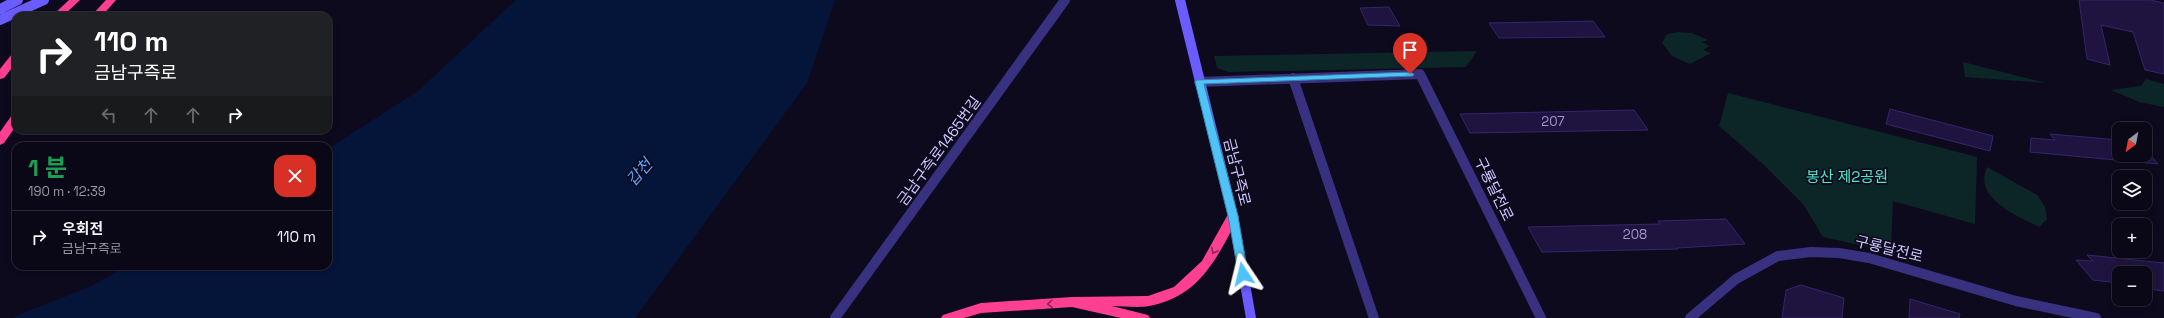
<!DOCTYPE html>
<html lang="ko">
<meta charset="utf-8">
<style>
:root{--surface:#0a0816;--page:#181623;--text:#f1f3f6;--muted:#999aa1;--line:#2a2935}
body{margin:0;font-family:"Space Grotesk","Noto Sans KR",sans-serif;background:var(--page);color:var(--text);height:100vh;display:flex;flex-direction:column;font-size:15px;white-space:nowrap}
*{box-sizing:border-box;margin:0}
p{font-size:13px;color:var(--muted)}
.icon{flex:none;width:22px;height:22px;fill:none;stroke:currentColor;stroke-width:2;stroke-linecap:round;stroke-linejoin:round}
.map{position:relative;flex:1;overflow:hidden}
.drawer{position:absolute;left:12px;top:142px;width:320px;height:128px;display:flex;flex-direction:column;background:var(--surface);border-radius:12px;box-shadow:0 2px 6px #0003,0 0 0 1px var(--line)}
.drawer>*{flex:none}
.hud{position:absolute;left:12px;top:12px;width:320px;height:122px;border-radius:12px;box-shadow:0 2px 6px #0003,0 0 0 1px var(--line);background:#202124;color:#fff;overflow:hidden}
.needle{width:26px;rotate:212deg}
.controls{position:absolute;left:2112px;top:122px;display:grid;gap:8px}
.controls a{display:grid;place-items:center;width:40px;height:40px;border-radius:8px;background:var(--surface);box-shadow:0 2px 6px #0003,0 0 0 1px var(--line);font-size:20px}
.pin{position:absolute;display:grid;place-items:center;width:34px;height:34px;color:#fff;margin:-41px -17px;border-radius:50% 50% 50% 0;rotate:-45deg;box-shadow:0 0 4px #0007}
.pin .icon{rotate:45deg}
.me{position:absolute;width:44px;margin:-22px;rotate:350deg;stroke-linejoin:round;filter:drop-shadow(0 0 3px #0008)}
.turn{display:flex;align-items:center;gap:14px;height:84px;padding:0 16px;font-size:18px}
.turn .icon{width:52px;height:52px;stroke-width:2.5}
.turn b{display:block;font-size:28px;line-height:34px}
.lanes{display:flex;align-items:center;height:38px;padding:0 16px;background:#0003;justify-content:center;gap:20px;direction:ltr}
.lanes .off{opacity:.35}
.round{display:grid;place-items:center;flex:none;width:42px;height:42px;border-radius:12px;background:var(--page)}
.head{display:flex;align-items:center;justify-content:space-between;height:68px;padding:0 16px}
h1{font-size:24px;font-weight:700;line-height:30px;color:#1e9e55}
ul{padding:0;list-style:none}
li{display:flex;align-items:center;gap:12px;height:52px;padding:0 16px;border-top:1px solid var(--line)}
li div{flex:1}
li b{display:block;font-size:15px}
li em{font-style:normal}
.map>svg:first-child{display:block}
.green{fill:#0c2627}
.water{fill:#05153a}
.building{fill:#1f143f;stroke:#37246d}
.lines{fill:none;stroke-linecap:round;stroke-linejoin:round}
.lane{stroke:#383180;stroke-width:10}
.street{stroke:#383180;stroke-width:10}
.secondary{stroke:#6a5cff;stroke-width:10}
.highway{fill:#ff4090;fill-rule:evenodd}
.oneway{stroke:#862556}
.route{fill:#4fc3f7;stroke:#337fa1}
.labels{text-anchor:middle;stroke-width:3.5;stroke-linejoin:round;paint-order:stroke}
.number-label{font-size:13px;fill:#a399cf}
.street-label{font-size:15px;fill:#cfc5ff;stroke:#0e0a1d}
.park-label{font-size:15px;fill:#49e8c9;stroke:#0e0a1d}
.water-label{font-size:16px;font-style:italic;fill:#53a5ff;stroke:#0e0a1d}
</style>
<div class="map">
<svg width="2164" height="318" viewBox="0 0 2164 318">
<rect width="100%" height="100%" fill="#0e0a1d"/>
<!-- green -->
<path class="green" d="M1678 32 1692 33 1708 40 1702 42 1709 46 1703 50 1711 53 1690 64 1672 56 1662 43 1667 34Z
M1477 51 1466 67 1229 72 1217 68 1214 56Z
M1963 62 2046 83 1965 77Z
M2146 79 2164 84V107L2139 102 2111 90 2141 86Z
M1728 93 1977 157 1975 224 1893 201 1891 252 1823 237 1803 204 1764 165 1719 126Z
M1987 167 2037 195 2045 207 2047 219 2039 227C2017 215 1973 199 1987 167Z"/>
<!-- water -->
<path class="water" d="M516 0H835L807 83 635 318H11L92 286 126 266H328V149L418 91Z"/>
<!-- building -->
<path class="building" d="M2079 0H2150L2164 3V74L2145 70 2133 32 2101 25 2110 65 2087 59Z
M1389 7 1400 26 1368 25 1360 8Z
M1593 21 1605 37 1499 38 1489 23Z
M1890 109 1993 136 1990 151 1886 124Z
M1634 110 1648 130 1470 133 1460 114Z
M2050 134 2119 140V155H2145V149L2158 164 2030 152 2031 138 2055 140Z
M1726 219 1745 244 1677 248 1678 249 1542 252 1528 227 1660 224 1658 221Z
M2087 255 2164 263V291L2148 289 2145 287V273H2119V283L2093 280 2076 260 2093 261Z
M1801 285 1844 298 1842 318H1782L1786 290Z
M1910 299 1960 314 1959 318H1909Z"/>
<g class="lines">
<!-- lane -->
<path class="lane" d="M835 318 1065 0"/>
<!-- street -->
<path class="street" d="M1293 78 1374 318
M1199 82 1420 74 1541 318
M1690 318 1736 279 1778 256 1811 252 1839 253 1869 258 2016 301 2096 318"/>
<!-- secondary -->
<path class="secondary" d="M1180 0 1233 216 1251 318
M0 9 18 0
M0 20 44 0"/>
<!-- highway -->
<path class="highway" d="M69 0H80L63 16H52Z
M106 0H116L102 16H91Z
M16 53V63L4 78 0 79V69L12 54Z
M16 114V126L4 143 0 145V132L12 115Z
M1233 212 1239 216C1218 256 1200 297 1149 306 1138 308 1124 306 1112 306L1148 315 1150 318H1121L1072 307 981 313 964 318H941L943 315 981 303 1072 297 1148 296 1174 287 1202 261 1227 216Z"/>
</g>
<!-- one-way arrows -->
<defs><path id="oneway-chevron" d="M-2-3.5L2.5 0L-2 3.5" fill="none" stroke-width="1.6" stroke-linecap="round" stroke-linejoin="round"/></defs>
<g class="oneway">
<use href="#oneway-chevron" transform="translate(1214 251) rotate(118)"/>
<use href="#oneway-chevron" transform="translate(1050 304) rotate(177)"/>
</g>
<!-- route -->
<path class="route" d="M1410 72 1414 74 1413 76 1204 84 1238 216 1248 274 1247 277H1239L1228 216 1195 82 1196 80Z"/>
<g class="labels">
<!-- number labels -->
<g class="number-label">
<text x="1553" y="126">207</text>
<text x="1635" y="239">208</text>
</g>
<!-- street labels -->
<g class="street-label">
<text transform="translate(939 151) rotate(-54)" y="5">금남구즉로1465번길</text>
<text transform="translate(1237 172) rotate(76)" y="5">금남구즉로</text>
<text transform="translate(1494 189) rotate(64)" y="5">구룡달전로</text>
<text transform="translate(1889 249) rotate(14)" y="5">구룡달전로</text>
</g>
<!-- park labels -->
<g class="park-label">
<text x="1847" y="182">봉산 제2공원</text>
</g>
<!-- water labels -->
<g class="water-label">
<text transform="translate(639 172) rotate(-49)" y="6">갑천</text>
</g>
</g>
</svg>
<div class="controls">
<a><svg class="needle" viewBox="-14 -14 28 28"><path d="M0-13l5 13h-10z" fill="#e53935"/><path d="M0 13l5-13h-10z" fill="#999aa1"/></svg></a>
<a><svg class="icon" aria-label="layers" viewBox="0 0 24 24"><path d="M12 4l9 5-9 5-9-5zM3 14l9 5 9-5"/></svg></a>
<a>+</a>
<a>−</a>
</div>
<div class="pin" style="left:1410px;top:74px;background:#d93025"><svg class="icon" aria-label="arrive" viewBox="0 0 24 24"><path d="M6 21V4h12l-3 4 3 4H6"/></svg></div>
<svg class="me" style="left:1243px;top:274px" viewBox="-20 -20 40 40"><path d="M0-17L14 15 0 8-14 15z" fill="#4fc3f7" stroke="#fff" stroke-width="4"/></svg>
<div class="hud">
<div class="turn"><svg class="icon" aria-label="right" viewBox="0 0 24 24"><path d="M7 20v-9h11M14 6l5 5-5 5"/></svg><div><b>110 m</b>금남구즉로</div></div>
<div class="lanes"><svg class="icon off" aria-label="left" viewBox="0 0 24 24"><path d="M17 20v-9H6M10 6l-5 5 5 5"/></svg><svg class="icon off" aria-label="ahead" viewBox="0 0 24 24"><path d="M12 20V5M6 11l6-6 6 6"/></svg><svg class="icon off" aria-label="ahead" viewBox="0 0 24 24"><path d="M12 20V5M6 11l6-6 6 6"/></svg><svg class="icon" aria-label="right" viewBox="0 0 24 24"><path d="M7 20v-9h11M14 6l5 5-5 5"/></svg></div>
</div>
<section class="drawer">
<div class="head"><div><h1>1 분</h1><p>190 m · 12:39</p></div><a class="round" style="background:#d93025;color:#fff"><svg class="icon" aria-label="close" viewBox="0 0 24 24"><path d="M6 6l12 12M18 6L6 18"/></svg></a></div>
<ul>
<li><svg class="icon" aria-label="right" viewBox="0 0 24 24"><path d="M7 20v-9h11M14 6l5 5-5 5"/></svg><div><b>우회전</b><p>금남구즉로</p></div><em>110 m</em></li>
</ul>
</section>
</div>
